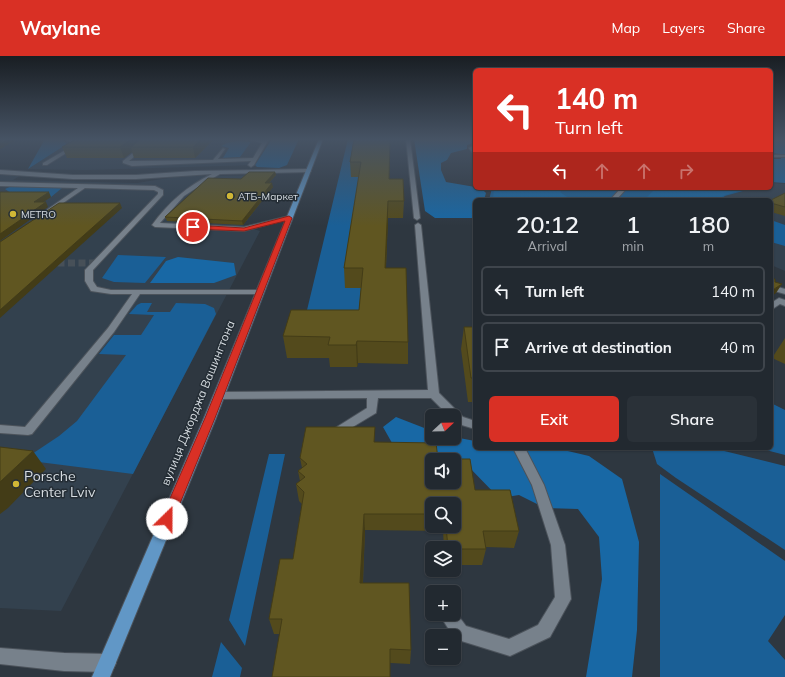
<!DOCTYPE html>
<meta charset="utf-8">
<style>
:root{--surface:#222930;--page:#2a3138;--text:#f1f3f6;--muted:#a2a6ab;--line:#3f454c;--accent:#d93025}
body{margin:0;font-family:Mulish,sans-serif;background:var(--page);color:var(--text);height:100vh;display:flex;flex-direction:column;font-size:15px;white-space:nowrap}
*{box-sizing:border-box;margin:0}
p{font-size:13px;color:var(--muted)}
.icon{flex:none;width:22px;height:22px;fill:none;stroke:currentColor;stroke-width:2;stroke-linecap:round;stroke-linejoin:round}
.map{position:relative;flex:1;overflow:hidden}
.drawer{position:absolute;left:473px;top:142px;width:300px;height:252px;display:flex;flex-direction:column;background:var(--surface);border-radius:6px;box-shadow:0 1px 3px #0004,0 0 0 1px var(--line)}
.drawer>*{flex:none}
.guide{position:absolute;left:473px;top:12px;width:300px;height:122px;border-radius:6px;box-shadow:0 1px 3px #0004,0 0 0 1px var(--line);background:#d93025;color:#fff;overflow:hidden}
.needle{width:26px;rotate:68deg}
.fabs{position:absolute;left:425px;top:353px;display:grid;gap:8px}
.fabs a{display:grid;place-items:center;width:36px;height:36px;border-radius:6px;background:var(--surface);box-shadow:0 1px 3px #0004,0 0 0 1px var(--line);font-size:20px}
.pin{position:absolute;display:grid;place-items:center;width:34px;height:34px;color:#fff;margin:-17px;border:2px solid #fff;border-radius:50%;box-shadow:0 1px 4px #0007}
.me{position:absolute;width:44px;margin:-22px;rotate:23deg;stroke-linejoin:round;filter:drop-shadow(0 0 3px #0008)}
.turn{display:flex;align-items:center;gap:14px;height:84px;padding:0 16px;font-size:18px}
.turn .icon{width:52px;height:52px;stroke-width:2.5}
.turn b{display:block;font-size:28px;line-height:34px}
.lanes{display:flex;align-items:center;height:38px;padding:0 16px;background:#0003;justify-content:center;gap:20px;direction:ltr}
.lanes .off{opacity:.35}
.eta{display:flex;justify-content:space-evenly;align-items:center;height:68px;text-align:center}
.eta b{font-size:24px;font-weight:600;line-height:28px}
.action{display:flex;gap:8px;margin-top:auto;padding:8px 16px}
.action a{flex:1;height:46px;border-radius:6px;background:var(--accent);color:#fff;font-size:16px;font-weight:600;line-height:46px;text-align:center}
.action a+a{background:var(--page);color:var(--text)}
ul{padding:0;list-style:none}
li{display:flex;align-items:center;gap:12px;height:50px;margin:0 8px 6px;padding:0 8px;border:2px solid var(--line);border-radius:6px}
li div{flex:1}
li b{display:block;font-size:15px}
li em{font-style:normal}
header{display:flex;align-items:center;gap:24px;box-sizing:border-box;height:56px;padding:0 20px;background:var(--accent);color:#fff}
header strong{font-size:19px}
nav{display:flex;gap:22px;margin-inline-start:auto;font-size:14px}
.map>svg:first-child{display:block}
.built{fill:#33414e}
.green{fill:#1a5f96}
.forest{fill:#1868a5}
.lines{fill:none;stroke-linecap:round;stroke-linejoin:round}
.minor-tunnel{stroke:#475058;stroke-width:7;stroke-dasharray:7 3.5;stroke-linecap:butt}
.minor-casing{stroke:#4c535b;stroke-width:2}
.major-casing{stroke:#4c535b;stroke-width:2}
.minor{fill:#77818b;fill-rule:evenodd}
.major{fill:#6197c6;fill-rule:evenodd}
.wall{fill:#534a1c;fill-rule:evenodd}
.shaded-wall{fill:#433c17}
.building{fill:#605621;stroke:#433c17;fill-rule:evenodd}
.route{fill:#d93025;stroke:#8d1f18}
.poi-dot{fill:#d0b736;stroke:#242d35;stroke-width:1.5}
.labels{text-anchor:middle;stroke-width:3;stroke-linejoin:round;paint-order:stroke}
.far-poi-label{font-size:10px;fill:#d7dde2;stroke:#242d35;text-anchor:start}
.street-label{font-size:12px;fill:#d7dde2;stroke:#242d35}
.near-poi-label{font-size:14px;fill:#d7dde2;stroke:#242d35;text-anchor:start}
</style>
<header>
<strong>Waylane</strong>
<nav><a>Map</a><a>Layers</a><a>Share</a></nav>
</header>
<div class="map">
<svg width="785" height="621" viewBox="0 0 785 621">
<rect width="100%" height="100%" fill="#2e3740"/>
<!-- built -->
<path class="built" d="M60 83H275L260 109 87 114 28 113 67 88Z
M0 117 23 118 13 124 137 127 181 120 276 119 266 130 273 131 243 169 260 175 61 555 0 552Z
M771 127 785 128V215L771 209V144H720L725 140 754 132H771Z"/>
<!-- green -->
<path class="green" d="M45 83H60L67 88 28 113Z
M272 83H299L287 109 279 112 257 111 255 109Z
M348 83H369L351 121H362L346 232H364L360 275H302Z
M238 85 251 86 240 101 223 102 229 92 221 90 227 87Z
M12 130 62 132 51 141 15 140 5 133Z
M492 132H754L725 140 720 144H489Z
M771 164 785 169V190L771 186Z
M118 199 166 201 145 227 114 226 102 222Z
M141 247H152L147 256H170L176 247 205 248 214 252 216 258 133 418 23 404 59 380 77 365 126 299 99 298 114 279H141L154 259 129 258 137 249Z
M771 347 785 354V399L758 392H771Z
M652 392H712L785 410V494L676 422 657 408Z
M269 398H285L245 590 229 564Z
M660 418 785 505V559L768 585 785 604V621H660Z
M221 586 242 612 240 621H212Z"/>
<!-- forest -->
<path class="forest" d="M414 83H475V86L467 89V93L451 97 447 104 441 107V114L446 126 481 132 486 137 484 144H475V162H435L425 155Z
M771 83H785V127L771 126V103H781L780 98 771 97Z
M494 132H565L560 136 570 143 579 144H493Z
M656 132H749L725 139 716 144H641L645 143Z
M178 201 234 207 236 219 214 227H150L166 205Z
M396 361 432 375V382H454V381L475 385V392H555L589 400 622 423 639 486 637 574 632 621H586L602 523 599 481 578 453 545 452 519 439 499 442 466 408 433 396 396 394 383 371Z"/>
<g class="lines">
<!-- minor-tunnel -->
<path class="minor-tunnel" d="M47 207H95"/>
<!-- minor casing -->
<g class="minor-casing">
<path id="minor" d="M66 83H71L79 89 47 109H43V107L74 89Z
M150 83H155L129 105 213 104 223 92 225 93 218 103 253 102 262 87 246 83 264 84 269 83 254 109 251 111 248 109 251 105 132 110 123 107V105Z
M406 83H410L420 162 417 164 414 162Z
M475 89 474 93 475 100 469 92Z
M771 99H785V101H771Z
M308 113 311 115 310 116 220 118 201 129 184 140 160 167 244 171 289 160 292 162 244 175 155 171 152 169C168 147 187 130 212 118L136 123H73L0 118V114L73 119H136L195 115Z
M0 126 155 130 163 134V139L93 214V225L97 231 111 234H259L263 236 259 238H140L114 276 32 378 28 379 0 377V369L25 371 108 272 132 238H111L91 235 85 225V214L158 138V136L154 134 85 132 50 156 47 154 48 153 78 132 0 130Z
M621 132H627L616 144H610Z
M418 167 421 169 439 337 463 361 475 365V373L455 367 454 360H449L431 342H378L376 357 336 381 332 380 330 377 332 374 367 352V342L215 343 214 340 215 337 219 336 428 334 415 169Z
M771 229 785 233V238L771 234Z
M779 242 785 244V250L780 248 771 254V247Z
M513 392H525L544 429 565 489 571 543 550 581 510 600 455 583 439 558H454V554L466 570 509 583 538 569 555 541 551 489 532 429Z
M0 592 64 597 107 598 113 601 116 607 113 613 107 616 64 615 0 608Z"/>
</g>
<!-- major casing -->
<g class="major-casing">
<path id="major" d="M319 83H323L216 362 110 621H92L204 362Z"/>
</g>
<!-- minor -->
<use href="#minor" class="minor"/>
<!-- major -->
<use href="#major" class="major"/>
</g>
<!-- wall -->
<path class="wall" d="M214 83 195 102H134L132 96 124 102H67L62 91Z
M354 83 390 123 404 145 403 162H388L386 212 408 286V308L358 307 357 311H330L329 302H287L283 280 359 254 361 232H345L344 212 359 121H351L350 106Z
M275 116 276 119 269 127 273 131 243 169 167 165 165 161 241 123Z
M785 137V160L771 156V144Z
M464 271H475V346H468L461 293Z
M785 282V308L772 302Z
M376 386 438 403 475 434 519 475 514 492 486 491V493L482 509H454V492H444L443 475 365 474 363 527 411 594 410 608 391 607 279 578H274L269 563 293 503 302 448 299 445 296 428 300 425 298 415 302 412 300 402ZM432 448H454V470H432Z"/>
<!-- shaded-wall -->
<path class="shaded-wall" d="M9 83H18L0 93V88Z
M131 83H147L131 91 132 96 124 102 120 91Z
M201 83H214L195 102 193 91Z
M275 116 276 119 265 131V127Z
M272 127 273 131 243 169 242 165Z
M49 136 51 141 36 151 34 146Z
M388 145V162L385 232V212Z
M46 146 48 151 0 185V178Z
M120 147 122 152 0 262V254Z
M782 228 776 237 771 241V235Z
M357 285 358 307 357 311 356 289Z
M33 395 46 413 8 452 0 458V426Z
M364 458 365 474 362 542 360 527Z"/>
<!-- building -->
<path class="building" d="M0 83H9L0 88Z
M76 83H131L120 91H62Z
M141 83H201L193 91H131Z
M354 83H390L389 123H403L404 145H388L385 212H406L408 286 357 285 356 289H328L330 281 283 280 291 254H359L363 212H344L361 106H350Z
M249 116H275L265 127H272L242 165 165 161 208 122 241 123Z
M0 136H49L34 146H46L0 178Z
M785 137V151L771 147V144Z
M59 147H120L0 254V186Z
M771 222 775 223V226L782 228 771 235Z
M464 271H475V322H471Z
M306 371H375L374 386 436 387 438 403H470L475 434H510L519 475H483L486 493H454V492H448L446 470H454V448H432V458H364L360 527H409L411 594 390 593V621H272L282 563H269L280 503H293L304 436 296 428 305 421 298 415 307 408 300 402ZM432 404H454V426H432Z
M0 391 33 395 0 426Z"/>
<!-- sky -->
<linearGradient id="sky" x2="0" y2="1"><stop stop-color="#191e23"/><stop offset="0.49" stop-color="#465364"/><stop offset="1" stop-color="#465364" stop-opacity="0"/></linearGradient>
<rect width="785" height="170" fill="url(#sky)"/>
<!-- route -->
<path class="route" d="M289 160 292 162 215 362 172 467 167 468 163 467 161 463 205 362 285 165 244 175 193 173 190 171 193 169 244 172Z"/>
<!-- markers -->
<g class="poi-dot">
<circle cx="230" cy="140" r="4"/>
<circle cx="13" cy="158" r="4"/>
<circle cx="16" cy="428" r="4"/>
</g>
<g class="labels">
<!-- far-poi labels -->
<g class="far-poi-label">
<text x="238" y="144">АТБ-Маркет</text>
<text x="21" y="162">METRO</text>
</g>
<!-- street labels -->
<g class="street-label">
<text transform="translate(198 347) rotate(-68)" y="4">вулиця Джорджа Вашингтона</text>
</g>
<!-- near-poi labels -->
<g class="near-poi-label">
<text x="24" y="425">Porsche<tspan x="24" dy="16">Center Lviv</tspan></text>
</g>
</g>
</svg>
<div class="fabs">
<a><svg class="needle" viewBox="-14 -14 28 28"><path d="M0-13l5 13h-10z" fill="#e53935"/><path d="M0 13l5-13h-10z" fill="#a2a6ab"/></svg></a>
<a><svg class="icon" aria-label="sound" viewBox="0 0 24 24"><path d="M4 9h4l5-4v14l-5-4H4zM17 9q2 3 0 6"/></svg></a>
<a><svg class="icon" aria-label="search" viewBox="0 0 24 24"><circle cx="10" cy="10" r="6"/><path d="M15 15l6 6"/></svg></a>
<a><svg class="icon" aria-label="layers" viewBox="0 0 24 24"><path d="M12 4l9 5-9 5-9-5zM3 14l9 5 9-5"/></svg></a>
<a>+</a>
<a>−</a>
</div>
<div class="pin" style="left:193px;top:171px;background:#d93025"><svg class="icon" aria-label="arrive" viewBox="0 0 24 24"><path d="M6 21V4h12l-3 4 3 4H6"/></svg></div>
<svg class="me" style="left:167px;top:463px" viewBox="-20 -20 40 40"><circle r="19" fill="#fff"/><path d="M0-13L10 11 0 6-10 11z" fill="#d93025"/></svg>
<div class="guide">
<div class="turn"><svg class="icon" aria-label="left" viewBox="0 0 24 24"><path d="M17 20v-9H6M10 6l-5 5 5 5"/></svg><div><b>140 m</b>Turn left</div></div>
<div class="lanes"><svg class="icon" aria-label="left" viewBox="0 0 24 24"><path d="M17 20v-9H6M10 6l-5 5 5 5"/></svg><svg class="icon off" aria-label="ahead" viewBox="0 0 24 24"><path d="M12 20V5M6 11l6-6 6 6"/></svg><svg class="icon off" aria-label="ahead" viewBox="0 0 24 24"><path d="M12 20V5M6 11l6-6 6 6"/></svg><svg class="icon off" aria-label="right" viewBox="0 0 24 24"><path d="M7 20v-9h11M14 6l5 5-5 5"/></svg></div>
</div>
<section class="drawer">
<div class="eta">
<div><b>20:12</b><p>Arrival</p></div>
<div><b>1</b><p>min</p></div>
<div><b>180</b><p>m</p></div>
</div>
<ul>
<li><svg class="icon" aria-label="left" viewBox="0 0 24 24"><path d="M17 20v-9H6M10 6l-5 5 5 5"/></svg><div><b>Turn left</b></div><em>140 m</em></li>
<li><svg class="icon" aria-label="arrive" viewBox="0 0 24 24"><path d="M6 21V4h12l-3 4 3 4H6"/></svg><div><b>Arrive at destination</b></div><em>40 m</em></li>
</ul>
<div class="action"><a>Exit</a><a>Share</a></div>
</section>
</div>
